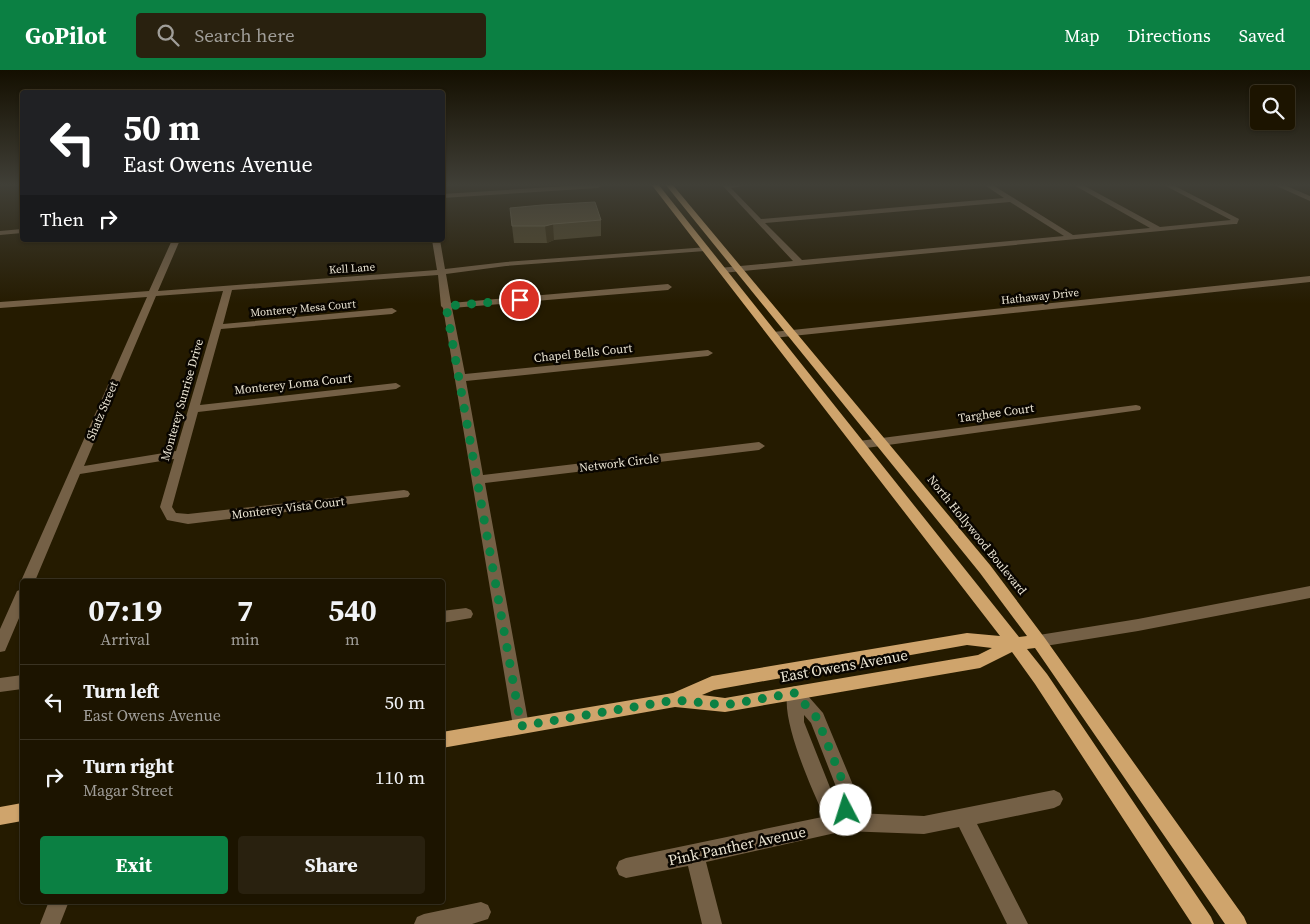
<!DOCTYPE html>
<style>
:root{--surface:#1c1400;--page:#29210f;--text:#f1f3f6;--muted:#a09e99;--line:#3a3322;--accent:#0b8043}
body{margin:0;font-family:"Source Serif 4",serif;background:var(--page);color:var(--text);height:100vh;display:flex;flex-direction:column;font-size:19px;white-space:nowrap}
*{box-sizing:border-box;margin:0}
p{font-size:16px;color:var(--muted)}
.icon{flex:none;width:28px;height:28px;fill:none;stroke:currentColor;stroke-width:2;stroke-linecap:round;stroke-linejoin:round}
.map{position:relative;flex:1;overflow:hidden}
.sheet{position:absolute;left:20px;top:509px;width:425px;height:325px;display:flex;flex-direction:column;background:var(--surface);border-radius:5px;box-shadow:0 1px 4px #0004,0 0 0 1px var(--line)}
.sheet>*{flex:none}
.banner{position:absolute;left:20px;top:20px;width:425px;height:152px;border-radius:5px;box-shadow:0 1px 4px #0004,0 0 0 1px var(--line);background:#202124;color:#fff;overflow:hidden}
.tools{position:absolute;left:1250px;top:15px;display:grid;gap:10px}
.tools a{display:grid;place-items:center;width:45px;height:45px;border-radius:5px;background:var(--surface);box-shadow:0 1px 4px #0004,0 0 0 1px var(--line);font-size:25px}
.pin{position:absolute;display:grid;place-items:center;width:42px;height:42px;color:#fff;margin:-21px;border:2px solid #fff;border-radius:50%;box-shadow:0 1px 5px #0007}
.me{position:absolute;width:55px;margin:-28px;rotate:355deg;stroke-linejoin:round;filter:drop-shadow(0 0 4px #0008)}
.turn{display:flex;align-items:center;gap:18px;height:105px;padding:0 20px;font-size:22px}
.turn .icon{width:65px;height:65px;stroke-width:2.5}
.turn b{display:block;font-size:35px;line-height:42px}
.then{display:flex;align-items:center;height:48px;padding:0 20px;background:#0003;gap:10px;font-size:19px}
.eta{display:flex;justify-content:space-evenly;align-items:center;height:85px;text-align:center}
.eta b{font-size:30px;font-weight:700;line-height:35px}
.action{display:flex;gap:10px;margin-top:auto;padding:10px 20px}
.action a{flex:1;height:58px;border-radius:5px;background:var(--accent);color:#fff;font-size:20px;font-weight:700;line-height:58px;text-align:center}
.action a+a{background:var(--page);color:var(--text)}
ul{padding:0;list-style:none}
li{display:flex;align-items:center;gap:15px;height:75px;padding:0 20px;border-top:1px solid var(--line)}
li div{flex:1}
li b{display:block;font-size:19px}
li em{font-style:normal}
header{display:flex;align-items:center;gap:30px;box-sizing:border-box;height:70px;padding:0 25px;background:var(--accent);color:#fff}
header strong{font-size:24px}
nav{display:flex;gap:28px;margin-inline-start:auto;font-size:18px}
.search{width:350px;height:45px;background:var(--page);display:flex;align-items:center;gap:12px;box-sizing:border-box;padding:0 18px;border-radius:5px;color:var(--muted);font-size:19px}
.map>svg:first-child{display:block}
.lines{fill:none;stroke-linecap:round;stroke-linejoin:round}
.minor{fill:#746046;fill-rule:evenodd}
.major{fill:#cfa46c;fill-rule:evenodd}
.wall{fill:#564c2e}
.shaded-wall{fill:#3c3114}
.building{fill:#665c40;stroke:#7b7257}
.route{stroke:#0b8043;stroke-width:9;stroke-dasharray:0 16.2}
.labels{text-anchor:middle;stroke-width:5;stroke-linejoin:round;paint-order:stroke}
.far-street-label{font-size:11px;fill:#ece6d4;stroke:#0a0600}
.street-label{font-size:12px;fill:#ece6d4;stroke:#0a0600}
.near-street-label{font-size:15px;fill:#ece6d4;stroke:#0a0600}
</style>
<header>
<strong>GoPilot</strong>
<div class="search"><svg class="icon" aria-label="search" viewBox="0 0 24 24"><circle cx="10" cy="10" r="6"/><path d="M15 15l6 6"/></svg>Search here</div>
<nav><a>Map</a><a>Directions</a><a>Saved</a></nav>
</header>
<div class="map">
<svg width="1310" height="854" viewBox="0 0 1310 854">
<rect width="100%" height="100%" fill="#251b00"/>
<g class="lines">
<!-- minor -->
<path class="minor" d="M600 114 601 116 598 118 442 128V124Z
M721 114H754L731 118 761 149 1004 128 983 114H991L1073 165 1150 158 1072 114H1081L1160 157 1231 150 1162 114H1171L1239 149 1237 154H1234L722 203 718 200 719 198 793 191ZM1010 132 1064 166 802 190 765 153Z
M1272 114H1282L1310 126V131Z
M22 159V163L0 165V161Z
M172 170H180L158 221 437 200 432 170H440L445 199 506 192 708 177 709 179 705 181 506 196 446 204 451 233 668 214 672 217 668 220 452 238 465 304 708 280 713 283 708 286 466 311 483 405 759 372 765 376 759 380 485 413 529 656 527 661 521 664 515 661 513 656 443 238 441 236 438 205 232 220 223 254 392 238 397 241 392 244 221 259 200 335 396 313 401 316 396 319 198 342 172 437 176 443 188 444 404 420 408 421 410 424 408 427 188 454 167 450 160 437 174 389 80 404 35 511H22V514L21 511 147 227 0 238V232L149 221ZM223 221 176 381 84 396 156 226Z
M1310 206V212L773 268 768 265 773 262Z
M1136 335 1140 336 1141 338 1140 340 859 379 853 375 859 371Z
M1310 516V528L1138 561 1039 577 1034 575 1031 571 1034 567 1039 565 1138 549Z
M22 519V541L5 581 0 582V559L17 521Z
M466 538 471 540 473 544 471 548 442 553V541Z
M22 605V619L0 622V608Z
M795 616 801 618 823 643 858 727 855 743 924 746 1054 720 1060 723 1063 729 1060 735 1054 738 977 754 1028 854H1007L959 757 924 764 844 761 706 792 722 854H702L688 796 626 808 619 805 616 798 619 791 626 788 827 746 820 737C809 712 778 643 789 618ZM804 645 811 653 840 727 839 732 833 725 804 652Z
M49 831H69L60 854H40Z
M481 832 488 835 491 842 488 849 472 854H414L417 847 424 844Z"/>
<!-- major -->
<path class="major" d="M651 114H658L1019 567 1027 566 980 503 665 114H672L990 495 1044 567 1244 847 1247 854H1225L1035 578 1027 579 1047 604 1211 847 1214 854H1192L1035 614 1012 582 980 598 725 642 675 637 442 678V662L673 623 712 606 967 563 1000 566ZM967 575 992 578 978 585 725 628 702 625 714 620Z
M22 733V751L0 755V737Z"/>
</g>
<!-- wall -->
<path class="wall" d="M601 150V166L554 170 547 173H514L512 156Z"/>
<!-- shaded-wall -->
<path class="shaded-wall" d="M553 154 554 170 547 173 545 156Z"/>
<!-- building -->
<path class="building" d="M595 132 601 150 553 154 545 156H512L510 138 542 135Z"/>
<!-- sky -->
<linearGradient id="sky" x2="0" y2="1"><stop stop-color="#140f00"/><stop offset="0.49" stop-color="#403f37"/><stop offset="1" stop-color="#403f37" stop-opacity="0"/></linearGradient>
<rect width="1310" height="234" fill="url(#sky)"/>
<g class="lines">
<!-- route -->
<path class="route" d="M520 230 446 236 521 656 675 630 725 635 795 623 817 648 849 727 846 740"/>
</g>
<g class="labels">
<!-- far-street labels -->
<g class="far-street-label">
<text transform="translate(352 198) rotate(-4)" y="4">Kell Lane</text>
<text transform="translate(1040 226) rotate(-6)" y="4">Hathaway Drive</text>
<text transform="translate(303 238) rotate(-5)" y="4">Monterey Mesa Court</text>
</g>
<!-- street labels -->
<g class="street-label">
<text transform="translate(583 283) rotate(-6)" y="4">Chapel Bells Court</text>
<text transform="translate(293 314) rotate(-6)" y="4">Monterey Loma Court</text>
<text transform="translate(182 330) rotate(-74)" y="4">Monterey Sunrise Drive</text>
<text transform="translate(102 341) rotate(-67)" y="4">Shatz Street</text>
<text transform="translate(996 343) rotate(-8)" y="4">Targhee Court</text>
<text transform="translate(619 393) rotate(-7)" y="4">Network Circle</text>
<text transform="translate(288 438) rotate(-7)" y="4">Monterey Vista Court</text>
<text transform="translate(977 465) rotate(51)" y="4">North Hollywood Boulevard</text>
</g>
<!-- near-street labels -->
<g class="near-street-label">
<text transform="translate(844 596) rotate(-10)" y="5">East Owens Avenue</text>
<text transform="translate(737 776) rotate(-12)" y="5">Pink Panther Avenue</text>
</g>
</g>
</svg>
<div class="tools">
<a><svg class="icon" aria-label="search" viewBox="0 0 24 24"><circle cx="10" cy="10" r="6"/><path d="M15 15l6 6"/></svg></a>
</div>
<div class="pin" style="left:520px;top:230px;background:#d93025"><svg class="icon" aria-label="arrive" viewBox="0 0 24 24"><path d="M6 21V4h12l-3 4 3 4H6"/></svg></div>
<svg class="me" style="left:846px;top:740px" viewBox="-20 -20 40 40"><circle r="19" fill="#fff"/><path d="M0-13L10 11 0 6-10 11z" fill="#0b8043"/></svg>
<div class="banner">
<div class="turn"><svg class="icon" aria-label="left" viewBox="0 0 24 24"><path d="M17 20v-9H6M10 6l-5 5 5 5"/></svg><div><b>50 m</b>East Owens Avenue</div></div>
<div class="then">Then<svg class="icon" aria-label="right" viewBox="0 0 24 24"><path d="M7 20v-9h11M14 6l5 5-5 5"/></svg></div>
</div>
<section class="sheet">
<div class="eta">
<div><b>07:19</b><p>Arrival</p></div>
<div><b>7</b><p>min</p></div>
<div><b>540</b><p>m</p></div>
</div>
<ul>
<li><svg class="icon" aria-label="left" viewBox="0 0 24 24"><path d="M17 20v-9H6M10 6l-5 5 5 5"/></svg><div><b>Turn left</b><p>East Owens Avenue</p></div><em>50 m</em></li>
<li><svg class="icon" aria-label="right" viewBox="0 0 24 24"><path d="M7 20v-9h11M14 6l5 5-5 5"/></svg><div><b>Turn right</b><p>Magar Street</p></div><em>110 m</em></li>
</ul>
<div class="action"><a>Exit</a><a>Share</a></div>
</section>
</div>
